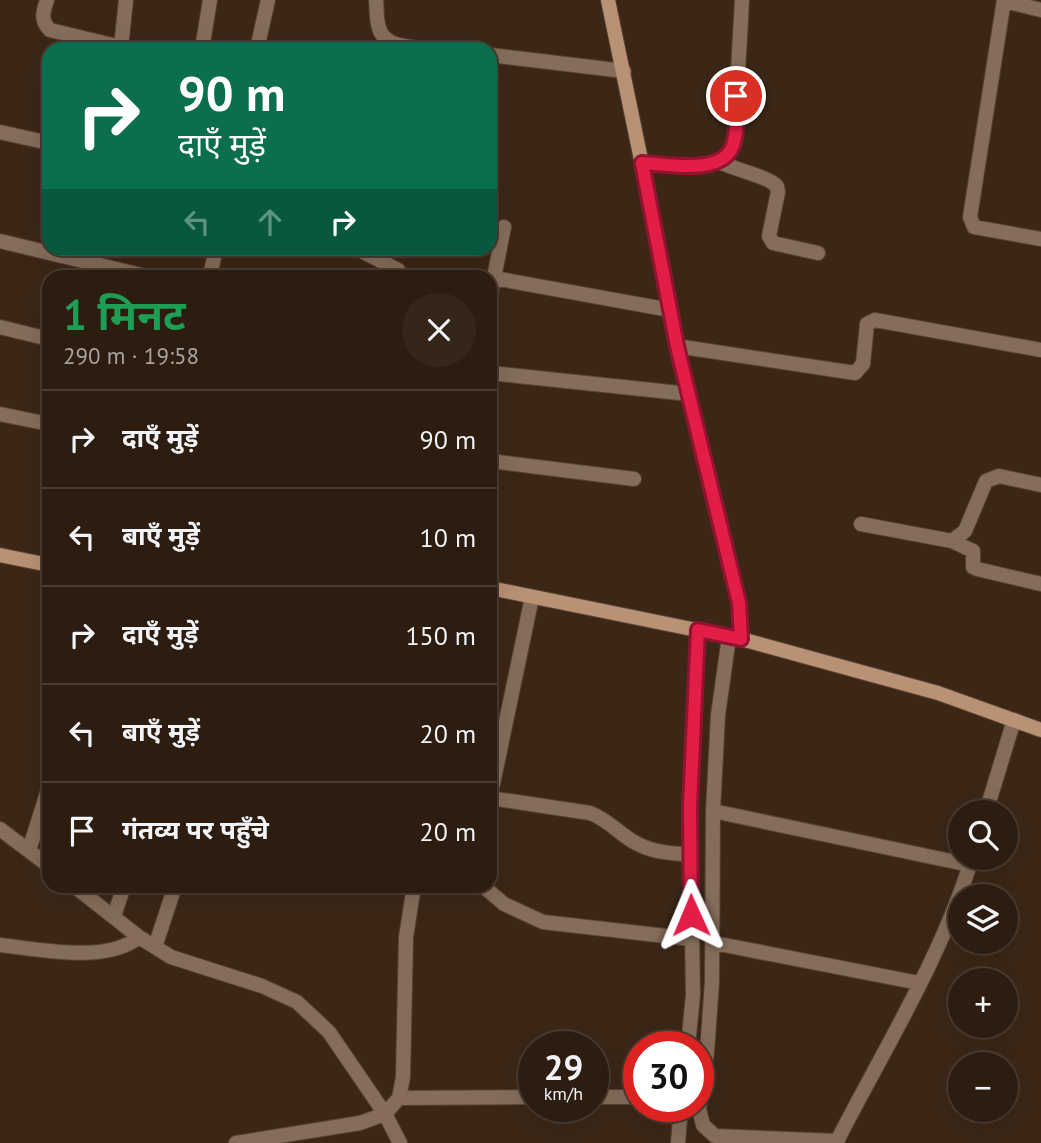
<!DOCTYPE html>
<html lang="hi">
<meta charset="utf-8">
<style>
:root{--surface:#2d1d11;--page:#35261a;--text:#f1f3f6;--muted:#a7a29f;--line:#483b31}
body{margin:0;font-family:"PT Sans","Noto Sans Devanagari",sans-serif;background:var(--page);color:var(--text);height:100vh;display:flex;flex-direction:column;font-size:26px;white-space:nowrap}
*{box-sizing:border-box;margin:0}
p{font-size:23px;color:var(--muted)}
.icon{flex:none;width:38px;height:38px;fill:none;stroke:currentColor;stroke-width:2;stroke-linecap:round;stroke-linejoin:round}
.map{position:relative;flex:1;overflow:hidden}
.panel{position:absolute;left:42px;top:270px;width:455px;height:623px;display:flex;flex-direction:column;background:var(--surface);border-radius:21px;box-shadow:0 7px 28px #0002,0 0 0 2px var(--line)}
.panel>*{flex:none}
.banner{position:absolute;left:42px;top:42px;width:455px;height:214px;border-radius:21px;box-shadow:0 7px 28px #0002,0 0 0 2px var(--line);background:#0b6e4f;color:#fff;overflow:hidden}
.buttons{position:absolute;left:948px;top:800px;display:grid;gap:14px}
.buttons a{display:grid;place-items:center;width:70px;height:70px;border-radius:50%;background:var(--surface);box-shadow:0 7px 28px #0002,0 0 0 2px var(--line);font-size:35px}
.speed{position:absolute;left:518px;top:1031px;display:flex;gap:14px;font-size:35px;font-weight:700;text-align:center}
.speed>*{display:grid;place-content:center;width:91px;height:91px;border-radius:50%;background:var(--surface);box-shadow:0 7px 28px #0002,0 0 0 2px var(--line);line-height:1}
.speed small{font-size:18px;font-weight:400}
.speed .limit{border:10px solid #d22;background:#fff;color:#111}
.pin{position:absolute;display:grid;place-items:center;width:60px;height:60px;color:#fff;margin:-30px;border:4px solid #fff;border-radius:50%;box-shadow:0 2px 7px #0007}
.me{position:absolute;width:77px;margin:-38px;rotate:359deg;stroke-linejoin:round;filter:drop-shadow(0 0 5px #0008)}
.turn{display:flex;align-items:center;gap:24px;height:147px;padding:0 21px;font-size:32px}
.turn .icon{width:91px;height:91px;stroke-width:2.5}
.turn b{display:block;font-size:49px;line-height:60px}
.lanes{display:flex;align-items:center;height:66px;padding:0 21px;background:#0003;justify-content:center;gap:35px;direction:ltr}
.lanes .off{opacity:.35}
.round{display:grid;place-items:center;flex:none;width:74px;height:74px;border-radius:37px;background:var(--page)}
.headline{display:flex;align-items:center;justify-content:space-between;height:119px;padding:0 21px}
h1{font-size:42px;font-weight:700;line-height:52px;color:#1e9e55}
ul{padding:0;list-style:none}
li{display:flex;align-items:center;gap:21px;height:98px;padding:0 21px;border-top:2px solid var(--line)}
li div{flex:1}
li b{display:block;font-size:26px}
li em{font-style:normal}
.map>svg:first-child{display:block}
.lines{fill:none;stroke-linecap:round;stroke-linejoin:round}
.street-casing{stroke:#574334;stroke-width:16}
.secondary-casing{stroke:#574334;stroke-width:16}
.street{stroke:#866d5b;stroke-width:14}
.secondary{stroke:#b99174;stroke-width:14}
.route-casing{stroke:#92132f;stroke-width:18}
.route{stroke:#e11d48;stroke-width:12}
</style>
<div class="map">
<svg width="1041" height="1143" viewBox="0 0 1041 1143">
<rect width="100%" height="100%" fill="#3c2717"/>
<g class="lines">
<!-- street casing -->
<g class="street-casing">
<path id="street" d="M47 0C43 12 40 20 50 30L129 49
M376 0C377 9 376 19 379 28 385 50 418 47 437 49
M1004 0 970 217 974 227 1041 239
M1004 1 1041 10
M121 47 126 0
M202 49 210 0
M257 49 268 0
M490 55 624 71
M0 132 49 143
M720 162C733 169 765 176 773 183 778 186 777 187 778 192L769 236 773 243 818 253
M642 163C662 164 703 171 720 161 727 157 730 151 734 144L742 0
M0 241 145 276
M356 248 398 270 402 276
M210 276 216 248
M494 278 670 310
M490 298 504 227
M0 327 49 339
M676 346 855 373 863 364 867 324 875 320 1041 350
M490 373 689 394
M0 414 49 424
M490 461 634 479
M861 524 952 541 965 531 986 481 999 476 1041 485
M952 541 973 551V567L977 569 1041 584
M729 637 718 715 713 811 712 982 707 1052 699 1109 703 1125 715 1136 837 1141
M490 798 590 813C609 820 619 834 636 843 653 853 673 853 691 855
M490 798 532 597
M713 811 970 865
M986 812 1014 720
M0 829 49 866
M29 850 49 787
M74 886 139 937 171 957 262 986 297 1002 329 1032 385 1114 400 1143
M483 886 504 904 543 922 692 939
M114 916 124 886
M714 943 919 983
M0 945C39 949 107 964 139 937
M155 947 175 886
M688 1046 693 995 690 807 698 630
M593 1097H639
M399 1098 534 1097
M236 1143 360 1123 385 1114 399 1098 403 1077 406 937 414 886
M678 1143 681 1106
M836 1143C884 1049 941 959 972 858"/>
</g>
<!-- secondary casing -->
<g class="secondary-casing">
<path id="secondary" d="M608 0 657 237 676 346 739 603 741 639
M0 555 49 565
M490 588 741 639 938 693 1041 730"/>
</g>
<!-- street -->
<use href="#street" class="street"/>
<!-- secondary -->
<use href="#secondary" class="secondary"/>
</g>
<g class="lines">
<!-- route casing -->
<g class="route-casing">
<path id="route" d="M691 915 690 807 698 630 741 639 739 603 677 346 642 163C667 164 723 176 733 145 738 131 736 111 736 96"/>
</g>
<!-- route -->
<use href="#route" class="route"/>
</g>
</svg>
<div class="buttons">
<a><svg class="icon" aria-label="search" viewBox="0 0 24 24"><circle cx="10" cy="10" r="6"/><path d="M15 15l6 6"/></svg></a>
<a><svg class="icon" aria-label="layers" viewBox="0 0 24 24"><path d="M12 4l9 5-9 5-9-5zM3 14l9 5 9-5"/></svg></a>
<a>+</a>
<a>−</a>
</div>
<div class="speed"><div>29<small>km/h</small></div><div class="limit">30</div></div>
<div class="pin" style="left:736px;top:96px;background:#d93025"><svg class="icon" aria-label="arrive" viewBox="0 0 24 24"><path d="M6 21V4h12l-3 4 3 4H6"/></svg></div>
<svg class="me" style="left:691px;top:915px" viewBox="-20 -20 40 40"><path d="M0-17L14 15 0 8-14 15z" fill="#e11d48" stroke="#fff" stroke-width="4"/></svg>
<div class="banner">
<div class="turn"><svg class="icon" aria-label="right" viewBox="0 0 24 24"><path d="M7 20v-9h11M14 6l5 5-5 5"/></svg><div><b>90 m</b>दाएँ मुड़ें</div></div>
<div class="lanes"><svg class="icon off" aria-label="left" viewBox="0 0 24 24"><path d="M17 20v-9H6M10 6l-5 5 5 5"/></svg><svg class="icon off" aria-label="ahead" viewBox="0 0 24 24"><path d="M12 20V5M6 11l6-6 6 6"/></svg><svg class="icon" aria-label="right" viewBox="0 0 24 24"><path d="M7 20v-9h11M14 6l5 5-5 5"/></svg></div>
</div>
<section class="panel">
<div class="headline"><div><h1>1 मिनट</h1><p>290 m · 19:58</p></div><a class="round"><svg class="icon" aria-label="close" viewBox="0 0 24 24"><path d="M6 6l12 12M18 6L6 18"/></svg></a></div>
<ul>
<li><svg class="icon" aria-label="right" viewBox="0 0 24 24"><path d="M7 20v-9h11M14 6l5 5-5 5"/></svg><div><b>दाएँ मुड़ें</b></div><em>90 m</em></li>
<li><svg class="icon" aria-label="left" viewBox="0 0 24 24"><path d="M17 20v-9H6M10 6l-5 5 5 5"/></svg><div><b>बाएँ मुड़ें</b></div><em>10 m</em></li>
<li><svg class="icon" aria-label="right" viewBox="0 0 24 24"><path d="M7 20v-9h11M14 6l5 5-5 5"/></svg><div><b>दाएँ मुड़ें</b></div><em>150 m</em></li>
<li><svg class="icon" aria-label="left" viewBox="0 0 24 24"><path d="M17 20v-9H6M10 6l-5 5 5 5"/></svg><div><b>बाएँ मुड़ें</b></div><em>20 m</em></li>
<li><svg class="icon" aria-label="arrive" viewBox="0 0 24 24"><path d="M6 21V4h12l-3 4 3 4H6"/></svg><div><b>गंतव्य पर पहुँचे</b></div><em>20 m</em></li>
</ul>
</section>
</div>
